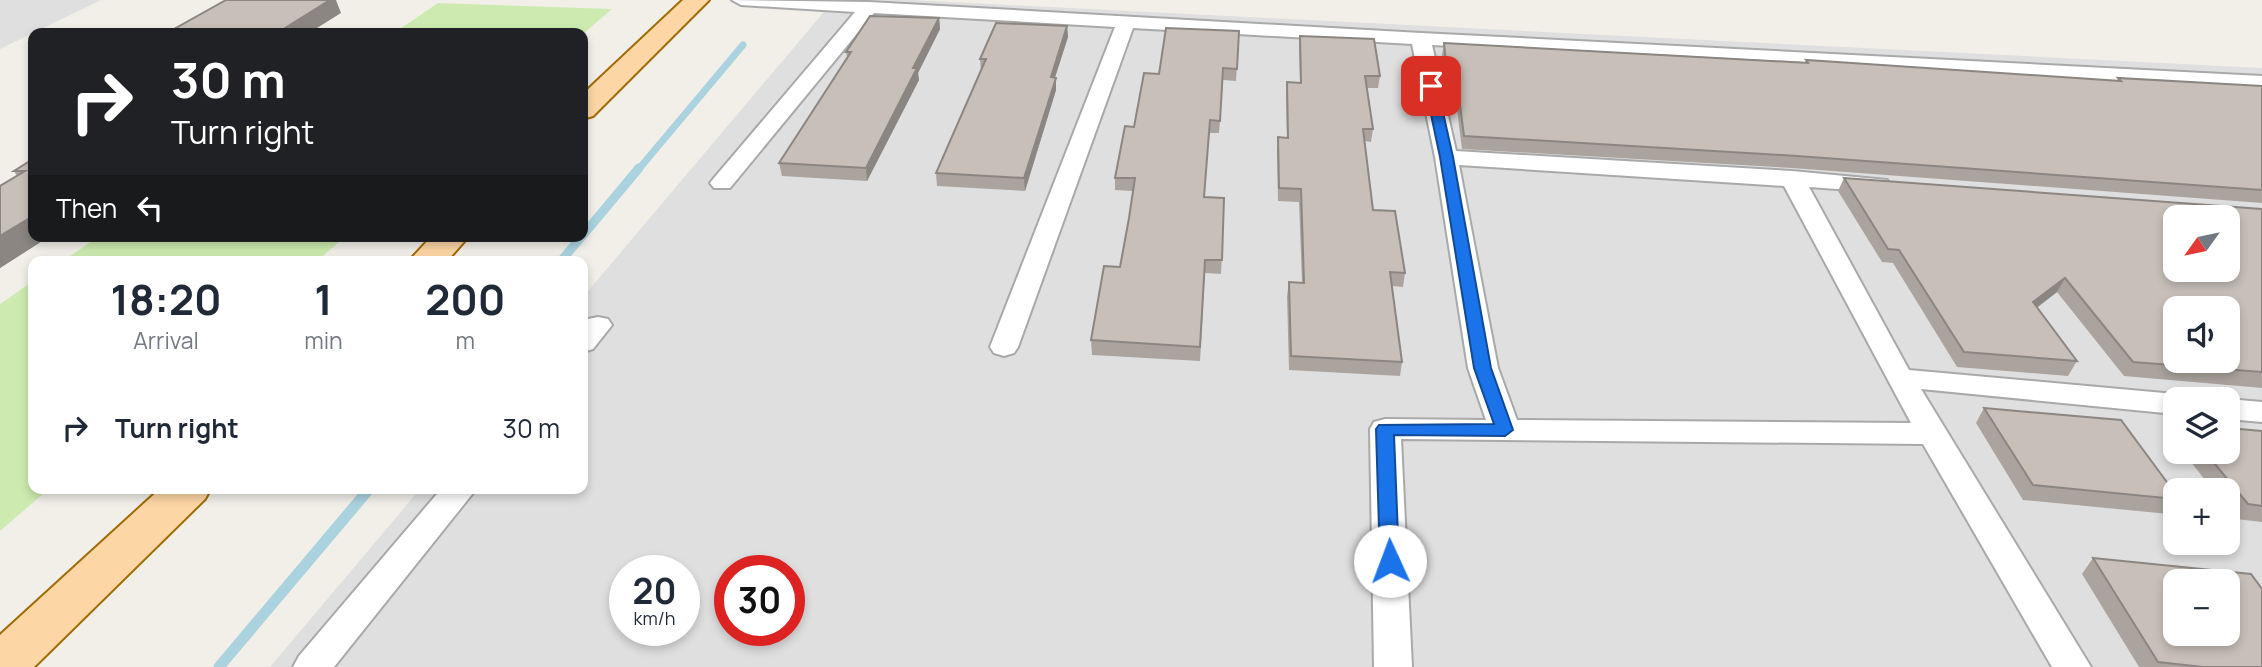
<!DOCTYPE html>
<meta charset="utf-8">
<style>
:root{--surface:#fff;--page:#f2f2f3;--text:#1f2937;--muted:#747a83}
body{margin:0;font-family:Manrope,sans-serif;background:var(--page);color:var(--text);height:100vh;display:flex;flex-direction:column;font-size:26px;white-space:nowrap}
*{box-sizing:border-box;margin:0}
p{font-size:23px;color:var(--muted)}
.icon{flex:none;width:38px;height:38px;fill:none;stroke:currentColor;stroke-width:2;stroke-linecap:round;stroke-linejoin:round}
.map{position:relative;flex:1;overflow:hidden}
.side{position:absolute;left:28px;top:256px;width:560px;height:238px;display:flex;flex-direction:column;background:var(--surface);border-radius:14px;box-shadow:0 4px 10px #0003}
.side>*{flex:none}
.hud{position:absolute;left:28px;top:28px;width:560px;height:214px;border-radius:14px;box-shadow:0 4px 10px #0003;background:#202124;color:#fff;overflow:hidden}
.needle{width:46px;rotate:237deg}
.buttons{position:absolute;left:2163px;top:205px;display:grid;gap:14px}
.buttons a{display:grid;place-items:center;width:77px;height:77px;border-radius:14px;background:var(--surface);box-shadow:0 4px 10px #0003;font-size:35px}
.speed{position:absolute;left:609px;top:555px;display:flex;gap:14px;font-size:35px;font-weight:700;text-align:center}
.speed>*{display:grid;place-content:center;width:91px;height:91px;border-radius:50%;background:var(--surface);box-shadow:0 4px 10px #0003;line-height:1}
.speed small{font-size:18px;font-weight:400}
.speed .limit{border:10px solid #d22;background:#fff;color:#111}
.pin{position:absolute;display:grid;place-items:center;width:60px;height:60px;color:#fff;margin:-30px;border-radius:14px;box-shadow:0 4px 10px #0006}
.me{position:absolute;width:77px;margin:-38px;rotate:358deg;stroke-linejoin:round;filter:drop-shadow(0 0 5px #0008)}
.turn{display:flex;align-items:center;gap:24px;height:147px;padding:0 28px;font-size:32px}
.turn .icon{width:91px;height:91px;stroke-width:2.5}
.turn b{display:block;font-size:49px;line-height:60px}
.then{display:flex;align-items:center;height:66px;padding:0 28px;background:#0003;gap:14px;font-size:26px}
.eta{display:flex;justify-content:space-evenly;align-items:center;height:119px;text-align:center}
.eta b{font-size:42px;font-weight:700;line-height:49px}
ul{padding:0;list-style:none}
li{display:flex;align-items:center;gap:21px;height:105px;padding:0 28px}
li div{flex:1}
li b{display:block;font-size:26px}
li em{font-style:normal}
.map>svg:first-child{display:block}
.residential{fill:#e0dfdf;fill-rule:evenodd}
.grass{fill:#cdebb0}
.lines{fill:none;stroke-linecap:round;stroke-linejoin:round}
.stream-far2{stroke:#aad3df;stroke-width:7}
.stream-far1{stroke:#aad3df;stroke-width:9}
.stream{stroke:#aad3df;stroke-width:11}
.street-casing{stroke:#a9a9a9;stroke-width:4}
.primary-casing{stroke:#a06b00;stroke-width:4}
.street{fill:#fff;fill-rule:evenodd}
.primary{fill:#fcd6a4;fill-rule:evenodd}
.wall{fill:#aba49e}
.shaded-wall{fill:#8b8681}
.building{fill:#c7bfb8;stroke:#8b8681;stroke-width:2;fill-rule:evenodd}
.route{fill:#1a73e8;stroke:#114b97;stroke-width:2}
</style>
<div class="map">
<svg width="2262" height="667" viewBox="0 0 2262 667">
<rect width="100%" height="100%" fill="#f2efe9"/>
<!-- residential -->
<path class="residential" d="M0 0H101L0 49Z
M834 0H910L2262 68V667H270L421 488H583V297ZM2175 217H2228V270H2175ZM2175 308H2228V360H2175ZM2175 399H2228V452H2175ZM2175 490H2228V542H2175ZM625 570H684V630H625ZM730 570H789V630H730ZM2175 581H2228V634H2175Z"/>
<!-- grass -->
<path class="grass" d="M438 3 612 9 583 34 394 33Z
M99 236H346L317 261H63Z
M33 281V488H50L0 531V304Z"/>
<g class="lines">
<!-- stream-far2 -->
<path class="stream-far2" d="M638 170 743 45"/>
<!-- stream-far1 -->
<path class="stream-far1" d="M583 235 639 168
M561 261 582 236"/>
<!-- stream -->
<path class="stream" d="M219 667 370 488"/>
<!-- street casing -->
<g class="street-casing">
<path id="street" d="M732 0 869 2 1421 33 2262 76V88L1432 45 1456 151 1792 171 1887 180 1891 185 1887 190 1879 192 1809 187 1909 370 2175 394 2187 399H2175V414L1921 389 2091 667H2052L1923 444 1401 439 1412 667H1374L1370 429 1374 422 1385 419 1486 420 1468 368 1435 157 1412 44 1133 28 1018 347 1014 353 1004 356 994 353 990 347 1115 27 874 13 730 188H714L710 183 714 178 855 12 741 5ZM1459 165 1784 186 1911 423 1517 420 1498 368Z
M598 317 608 319 612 325 593 349 583 352V325L588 319Z
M2228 399 2262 402V422L2228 419Z
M442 488H477L334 667H293L299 656Z"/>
</g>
<!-- primary casing -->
<g class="primary-casing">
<path id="primary" d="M683 0H709L593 116 583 119V94Z
M432 236H469L447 261H409Z
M161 488H211L205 499 34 667H0V635Z"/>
</g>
<!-- street -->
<use href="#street" class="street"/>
<!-- primary -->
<use href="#primary" class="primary"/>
</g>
<!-- wall -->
<path class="wall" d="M939 18 940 29 918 73 919 80 867 181 782 176 779 163 847 57 846 52Z
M1067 26 1068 37 1055 78H1056V90L1025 191 937 186 936 173 981 71 980 59Z
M1239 31 1236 81 1223 80 1219 133H1209L1204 197 1223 233 1221 274 1205 273 1200 361 1092 355 1091 340 1120 267 1129 218 1133 191 1115 190V178L1134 127 1159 74Z
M1300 36 1380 76 1378 88H1367L1373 129 1371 142 1365 141 1373 210 1405 273 1403 287 1392 286 1402 362 1400 376 1289 370 1287 296 1289 282H1302L1299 202 1278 201 1277 150 1278 137 1287 138 1286 94 1287 82 1300 83 1299 47Z
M1444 43 1805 62 1806 60 2117 81 2118 78 2262 86V203L1792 168 1462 149 1454 86 1445 85 1442 55Z
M33 159 50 236 0 268V186L17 176 14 171Z
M1844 178 2262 209V388L2124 376 2057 292 2037 308 2077 361 2068 376 1957 367 1893 263 1882 262 1838 191Z
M1984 408 2175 493V505L2169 514 2023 500 1976 423Z
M2262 431V522L2236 519 2228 509V490H2213L2183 452H2228Z
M2093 558 2262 667H2139L2082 574Z"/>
<!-- shaded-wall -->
<path class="shaded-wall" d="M330 0H336L341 13 309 33H277Z
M939 18 940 29 918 73 919 80 867 181 866 168 913 68Z
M1067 26 1068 37 1051 89V77Z
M1056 78V90L1025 191 1024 178Z
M33 216V236H50L0 268V236Z
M2065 278 2057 292 2025 316 2033 302Z"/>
<!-- building -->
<path class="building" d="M226 0H330L277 33H167Z
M870 16 939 18 913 68H917L866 168 779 163 851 52H846Z
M996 23 1067 26 1051 77 1056 78 1024 178 936 173 986 59H980Z
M1166 28 1239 31 1237 69 1223 68 1220 121 1210 120 1204 197 1224 198 1222 260H1205L1200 347 1091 340 1104 266 1120 267 1129 218 1135 178H1115L1125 126 1134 127 1144 73 1159 74Z
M1300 36 1374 39 1380 76H1365L1373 129H1363L1373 210 1395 211 1405 273 1390 272 1402 362 1291 356 1289 282 1304 283 1301 189 1279 188 1278 137 1288 138 1287 82 1301 83Z
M1444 43 1808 63 1806 60 1852 63 2121 81 2118 78 2262 86V190L1797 156 1464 136 1456 74 1447 73Z
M33 159V216L0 236V186L25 171H14Z
M1844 178 2262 209V372L2133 362 2065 278 2033 302 2077 361 1964 352 1899 250 1888 249ZM2175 217H2228V270H2175ZM2175 308H2228V360H2175Z
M1984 408 2121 420 2175 493V499L2033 485Z
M2228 428 2262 431V506L2248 504 2205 452H2228Z
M2093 558 2251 574 2262 589V667H2203L2158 662ZM2175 581H2228V634H2175Z"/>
<!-- route -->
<path class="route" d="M1431 83 1437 86 1453 157 1491 368 1513 430 1505 436 1394 435 1399 561 1397 567 1390 569 1382 567 1380 561 1376 429 1379 425 1494 424 1474 368 1440 157 1425 86Z"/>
</svg>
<div class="buttons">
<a><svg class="needle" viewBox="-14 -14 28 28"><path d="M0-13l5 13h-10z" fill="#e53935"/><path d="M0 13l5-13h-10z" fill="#747a83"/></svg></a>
<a><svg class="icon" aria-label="sound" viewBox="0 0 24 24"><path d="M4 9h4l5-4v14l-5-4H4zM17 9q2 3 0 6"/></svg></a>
<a><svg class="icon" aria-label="layers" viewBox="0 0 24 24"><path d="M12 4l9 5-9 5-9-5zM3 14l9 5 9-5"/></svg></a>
<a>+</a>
<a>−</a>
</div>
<div class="speed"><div>20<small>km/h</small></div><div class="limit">30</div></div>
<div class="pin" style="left:1431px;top:86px;background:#d93025"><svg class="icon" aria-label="arrive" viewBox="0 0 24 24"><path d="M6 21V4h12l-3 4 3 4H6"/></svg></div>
<svg class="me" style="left:1390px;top:561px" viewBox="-20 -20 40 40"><circle r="19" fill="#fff"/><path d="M0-13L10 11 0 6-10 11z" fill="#1a73e8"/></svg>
<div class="hud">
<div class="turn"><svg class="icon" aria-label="right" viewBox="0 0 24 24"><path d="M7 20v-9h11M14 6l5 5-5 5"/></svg><div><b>30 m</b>Turn right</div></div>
<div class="then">Then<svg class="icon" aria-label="left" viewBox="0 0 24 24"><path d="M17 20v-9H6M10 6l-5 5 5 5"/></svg></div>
</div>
<section class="side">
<div class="eta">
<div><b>18:20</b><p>Arrival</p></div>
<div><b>1</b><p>min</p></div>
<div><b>200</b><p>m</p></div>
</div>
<ul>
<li><svg class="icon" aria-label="right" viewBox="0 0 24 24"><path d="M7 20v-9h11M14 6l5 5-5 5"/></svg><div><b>Turn right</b></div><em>30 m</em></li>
</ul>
</section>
</div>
